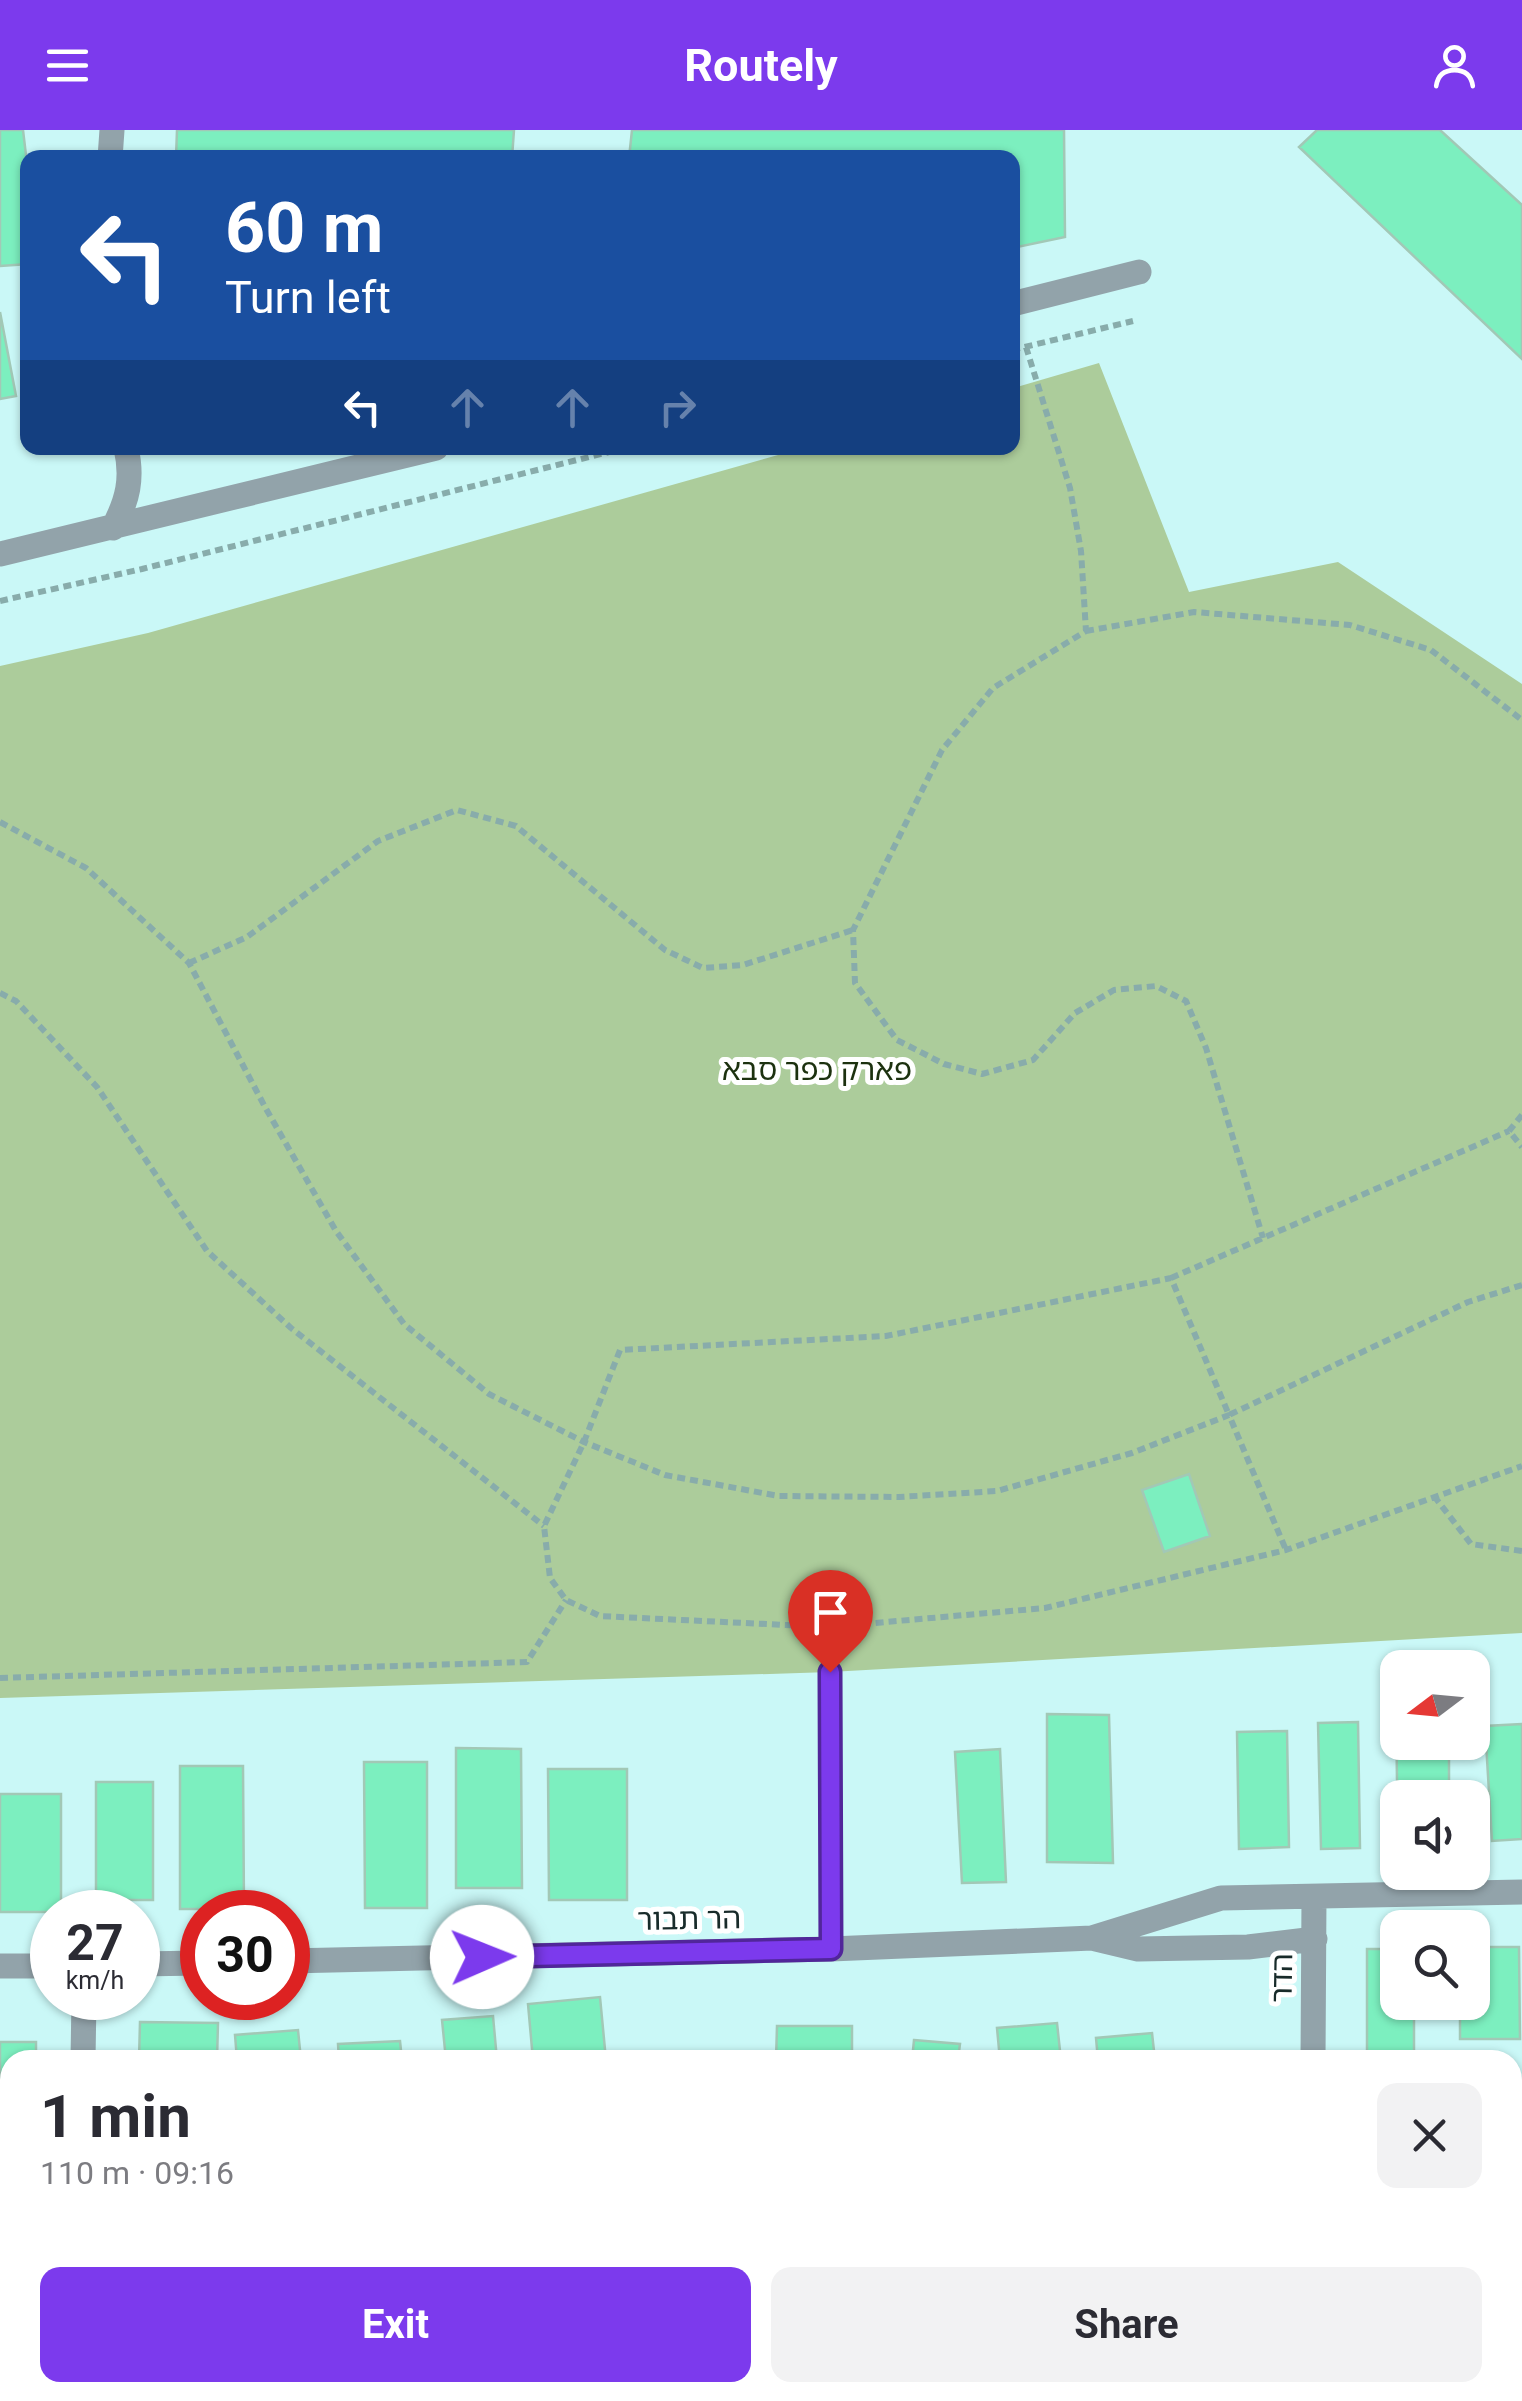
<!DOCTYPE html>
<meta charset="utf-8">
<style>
:root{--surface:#fff;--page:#f2f2f3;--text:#2b2b33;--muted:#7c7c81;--accent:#7c3aed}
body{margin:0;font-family:Roboto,"Noto Sans Hebrew",sans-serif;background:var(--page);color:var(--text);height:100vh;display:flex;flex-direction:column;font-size:38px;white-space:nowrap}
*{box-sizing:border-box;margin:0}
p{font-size:32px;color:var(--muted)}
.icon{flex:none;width:55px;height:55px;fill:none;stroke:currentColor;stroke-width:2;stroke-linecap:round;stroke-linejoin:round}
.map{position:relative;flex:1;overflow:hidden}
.panel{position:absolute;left:0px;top:1920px;width:1522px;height:352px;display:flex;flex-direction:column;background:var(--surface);border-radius:30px 30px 0 0;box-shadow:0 2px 8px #0004}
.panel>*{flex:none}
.guide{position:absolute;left:20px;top:20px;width:1000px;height:305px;border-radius:20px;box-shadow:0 2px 8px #0004;background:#1a4fa0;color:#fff;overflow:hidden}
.needle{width:65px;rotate:254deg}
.buttons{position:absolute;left:1380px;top:1520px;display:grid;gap:20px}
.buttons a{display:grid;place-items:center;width:110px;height:110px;border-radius:20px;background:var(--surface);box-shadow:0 2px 8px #0004;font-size:50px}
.speed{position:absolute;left:30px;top:1760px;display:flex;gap:20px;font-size:50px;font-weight:700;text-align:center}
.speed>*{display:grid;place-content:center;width:130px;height:130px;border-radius:50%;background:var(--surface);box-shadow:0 2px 8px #0004;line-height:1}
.speed small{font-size:25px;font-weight:400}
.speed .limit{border:15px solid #d22;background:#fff;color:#111}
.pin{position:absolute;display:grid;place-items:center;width:85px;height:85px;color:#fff;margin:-102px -42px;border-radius:50% 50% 50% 0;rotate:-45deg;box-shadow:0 0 10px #0007}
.pin .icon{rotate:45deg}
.me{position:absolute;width:110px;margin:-55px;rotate:89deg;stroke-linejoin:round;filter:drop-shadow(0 0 8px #0008)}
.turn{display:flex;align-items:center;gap:35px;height:210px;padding:0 40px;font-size:45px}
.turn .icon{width:130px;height:130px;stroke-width:2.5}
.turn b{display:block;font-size:70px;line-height:85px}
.lanes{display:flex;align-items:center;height:95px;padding:0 40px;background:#0003;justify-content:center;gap:50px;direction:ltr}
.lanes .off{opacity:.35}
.round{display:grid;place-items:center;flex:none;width:105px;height:105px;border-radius:20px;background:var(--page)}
.overview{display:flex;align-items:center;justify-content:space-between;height:170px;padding:0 40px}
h1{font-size:60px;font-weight:700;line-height:75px}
.button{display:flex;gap:20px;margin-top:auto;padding:20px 40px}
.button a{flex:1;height:115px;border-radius:20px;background:var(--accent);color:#fff;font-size:40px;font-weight:700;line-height:115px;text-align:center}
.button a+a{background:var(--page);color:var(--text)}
header{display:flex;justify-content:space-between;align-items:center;height:130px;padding:0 40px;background:var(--accent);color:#fff;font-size:45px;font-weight:700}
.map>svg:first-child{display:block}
.green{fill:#accc9b}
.building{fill:#7cefbf;stroke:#a2c8b6;stroke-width:2.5}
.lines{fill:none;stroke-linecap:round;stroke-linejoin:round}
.path{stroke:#88acab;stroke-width:6;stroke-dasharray:8 5;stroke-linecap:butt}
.lane{stroke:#92a3aa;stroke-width:20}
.street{stroke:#92a3aa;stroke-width:25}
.route-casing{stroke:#51269a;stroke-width:25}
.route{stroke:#7c3aed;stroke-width:18}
.labels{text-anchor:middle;stroke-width:10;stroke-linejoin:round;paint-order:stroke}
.park-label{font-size:30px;fill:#1c310f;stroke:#fff}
.street-label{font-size:30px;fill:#182b2a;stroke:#fff}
</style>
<header><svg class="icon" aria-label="menu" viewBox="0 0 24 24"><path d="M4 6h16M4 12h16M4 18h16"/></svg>Routely<svg class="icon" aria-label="person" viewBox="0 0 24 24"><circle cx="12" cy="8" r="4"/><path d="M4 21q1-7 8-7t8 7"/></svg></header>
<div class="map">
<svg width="1522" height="2271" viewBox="0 0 1522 2271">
<rect width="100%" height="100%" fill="#caf8f7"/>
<!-- green -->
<path class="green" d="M1099 233 1189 462 1338 432 1522 554V1503L830 1542 0 1568V536L148 503 803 318H1012L1013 258Z"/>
<!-- building -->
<path class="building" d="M0 0H23L28 42V134L0 136Z
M177 0H514L512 28H176Z
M632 0H1064L1065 107 1012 118V28H629Z
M1317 0H1440L1522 75V229L1299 17Z
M0 182 16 266 0 269Z
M1189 1344 1210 1406 1164 1422 1142 1360Z
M1396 1581 1398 1612H1449V1668H1398V1719Z
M1047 1584 1109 1585 1113 1733 1047 1732Z
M1358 1592 1360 1718 1321 1719 1318 1593Z
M1522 1594V1709L1492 1711 1485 1596Z
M1287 1601 1289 1717 1239 1719 1237 1602Z
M456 1618 521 1619 522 1758H456Z
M1000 1619 1006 1752 962 1753 955 1622Z
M364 1632H427V1778H365Z
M180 1636H243L244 1779H180Z
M548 1639H627V1770H549Z
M96 1652H153V1770H96Z
M0 1664H61V1782H0Z
M1472 1817H1519L1520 1909H1460V1872H1472Z
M1367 1819H1398V1872H1414V1930H1367Z
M600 1867 606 1930H533L528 1874Z
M493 1886 497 1930H446L442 1890Z
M140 1892 218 1893 217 1930H139Z
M1057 1893 1061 1930H1000L997 1898Z
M777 1896H852V1930H776Z
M298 1900 301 1930H237L235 1905Z
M1152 1903 1155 1930H1098L1096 1908Z
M914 1910 960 1914 958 1930H912Z
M400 1911 402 1930H339L338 1914Z
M0 1912H36V1930H10V2027H0Z
M1512 1993H1516L1512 2102Z
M1514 2233 1515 2271H1462V2262H1512Z
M984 2262H1060L1061 2271H984Z
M1376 2262H1422V2271H1377Z"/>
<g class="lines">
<!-- path -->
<path class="path" d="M1026 217 1070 358 1081 421 1086 501 993 558 942 620 853 800 855 853 897 910 944 934 982 944 1033 930 1075 883 1114 860 1156 856 1186 871 1206 918 1263 1108
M1012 220 1133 191
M0 471 142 439 625 318
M1086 501 1194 482 1350 495 1431 520 1522 590
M0 692 86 738 189 833 265 977 336 1101 404 1194 489 1264 584 1312 665 1345 779 1366 899 1367 997 1361 1132 1323 1229 1285 1286 1420
M189 833 247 807 378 711 457 680 516 696 665 820 703 838 743 835 853 800
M0 863 16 871 97 957 207 1121 291 1198 544 1396
M1522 985 1509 1001 1522 1017
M1171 1148 1509 1001
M1522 1155 1468 1172 1229 1285 1171 1148 886 1206 620 1220 584 1312 544 1396 550 1448 566 1470 600 1486 829 1497 1045 1478 1286 1420 1522 1336
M1434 1366 1471 1414 1522 1421
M0 1548 527 1532 566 1470"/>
<!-- lane -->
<path class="lane" d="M830 1542 831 1819"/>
<!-- street -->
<path class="street" d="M110 28 112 0
M1012 174 1139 142
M113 398C128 370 133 348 126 318
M0 424 436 318
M1092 1808 1138 1819 1248 1817 1315 1809
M288 1831 831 1819 1092 1808 1221 1768 1522 1762
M138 1834 202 1833
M0 1836H52
M83 1930 84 1868
M1313 1930 1314 1767
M1512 2170H1522
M0 2217H10
M1311 2262V2271"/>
</g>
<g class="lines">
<!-- route casing -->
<g class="route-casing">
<path id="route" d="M482 1827 831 1819 830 1542"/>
</g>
<!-- route -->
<use href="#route" class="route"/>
</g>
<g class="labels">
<!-- park labels -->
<g class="park-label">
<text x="817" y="950">פארק כפר סבא</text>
</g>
<!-- street labels -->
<g class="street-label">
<text transform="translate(689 1789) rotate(-1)" y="10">הר תבור</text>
<text transform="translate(1282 1848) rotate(-89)" y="10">הדר</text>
</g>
</g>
</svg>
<div class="buttons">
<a><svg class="needle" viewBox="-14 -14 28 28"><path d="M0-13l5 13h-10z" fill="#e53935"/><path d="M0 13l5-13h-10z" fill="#7c7c81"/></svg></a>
<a><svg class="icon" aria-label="sound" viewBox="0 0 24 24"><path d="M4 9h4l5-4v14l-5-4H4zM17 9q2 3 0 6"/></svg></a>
<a><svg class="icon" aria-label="search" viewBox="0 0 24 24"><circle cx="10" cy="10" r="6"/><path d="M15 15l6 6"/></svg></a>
</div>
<div class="speed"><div>27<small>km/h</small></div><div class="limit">30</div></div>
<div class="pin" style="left:830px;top:1542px;background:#d93025"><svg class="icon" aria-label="arrive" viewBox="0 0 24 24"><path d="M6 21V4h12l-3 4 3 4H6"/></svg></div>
<svg class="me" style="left:482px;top:1827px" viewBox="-20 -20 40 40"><circle r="19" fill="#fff"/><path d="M0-13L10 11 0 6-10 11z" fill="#7c3aed"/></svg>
<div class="guide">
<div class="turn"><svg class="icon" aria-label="left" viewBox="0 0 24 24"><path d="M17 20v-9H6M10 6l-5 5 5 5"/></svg><div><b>60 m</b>Turn left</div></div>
<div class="lanes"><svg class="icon" aria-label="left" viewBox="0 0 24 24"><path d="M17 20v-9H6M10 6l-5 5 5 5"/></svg><svg class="icon off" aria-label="ahead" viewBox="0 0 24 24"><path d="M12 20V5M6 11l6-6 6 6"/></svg><svg class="icon off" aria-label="ahead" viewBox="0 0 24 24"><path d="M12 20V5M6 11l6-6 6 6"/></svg><svg class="icon off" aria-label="right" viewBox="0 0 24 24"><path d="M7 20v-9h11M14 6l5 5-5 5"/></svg></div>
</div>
<section class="panel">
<div class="overview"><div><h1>1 min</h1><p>110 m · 09:16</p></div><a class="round"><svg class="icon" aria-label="close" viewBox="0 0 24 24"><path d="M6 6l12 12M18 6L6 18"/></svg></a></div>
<div class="button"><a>Exit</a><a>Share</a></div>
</section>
</div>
